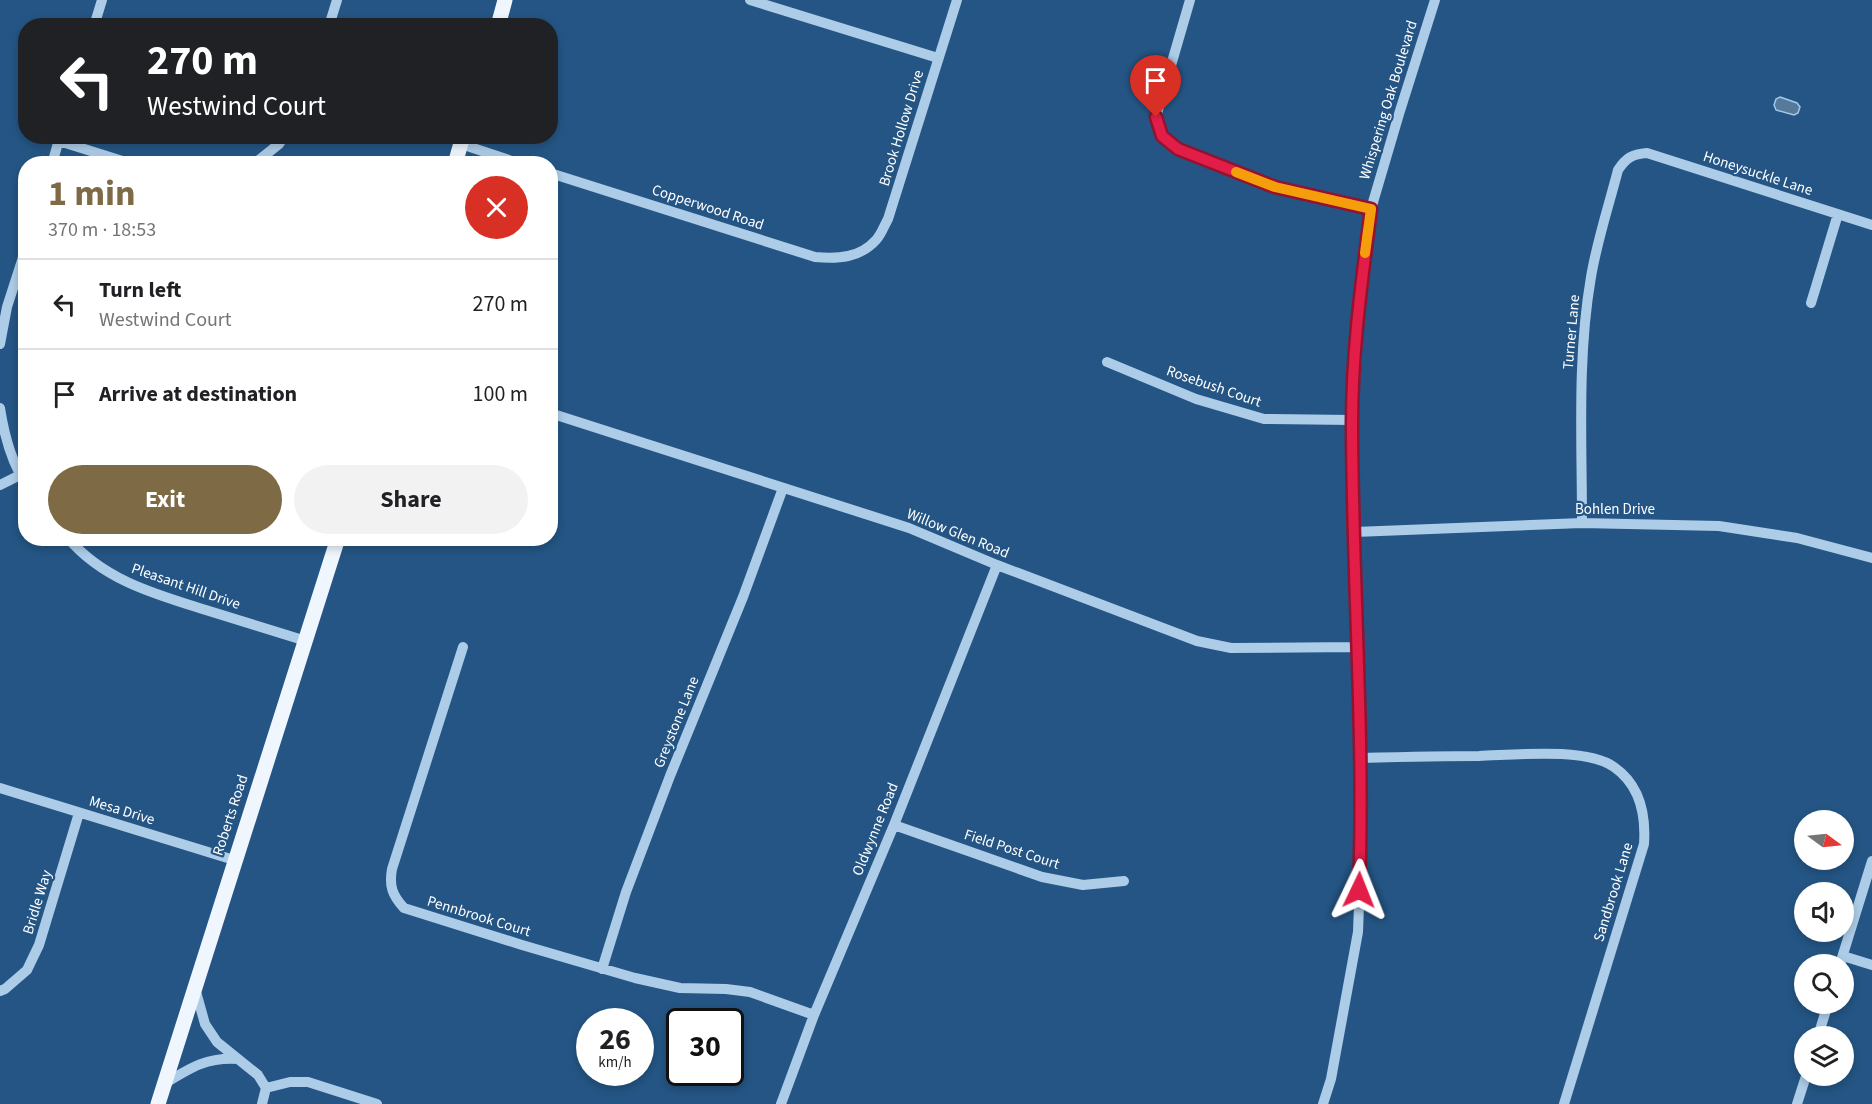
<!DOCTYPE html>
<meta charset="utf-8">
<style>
:root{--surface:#fff;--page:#f2f2f2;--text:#202124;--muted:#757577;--line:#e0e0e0;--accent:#7f6a46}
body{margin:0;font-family:"Source Sans 3",sans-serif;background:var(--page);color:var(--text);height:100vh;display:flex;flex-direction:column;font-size:22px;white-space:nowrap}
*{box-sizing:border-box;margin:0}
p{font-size:20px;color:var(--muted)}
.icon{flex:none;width:33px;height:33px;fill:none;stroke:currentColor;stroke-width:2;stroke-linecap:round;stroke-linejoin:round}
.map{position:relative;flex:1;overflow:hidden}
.drawer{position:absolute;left:18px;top:156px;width:540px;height:390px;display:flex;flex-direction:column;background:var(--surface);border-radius:24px;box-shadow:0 3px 9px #0003}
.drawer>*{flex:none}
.top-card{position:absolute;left:18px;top:18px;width:540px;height:126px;border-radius:24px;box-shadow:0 3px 9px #0003;background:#202124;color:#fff;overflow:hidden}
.needle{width:39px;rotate:105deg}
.buttons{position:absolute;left:1794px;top:810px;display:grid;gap:12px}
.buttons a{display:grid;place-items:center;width:60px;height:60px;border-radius:50%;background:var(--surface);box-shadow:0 3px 9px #0003;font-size:30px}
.speed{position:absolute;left:576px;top:1008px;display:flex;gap:12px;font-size:30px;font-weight:700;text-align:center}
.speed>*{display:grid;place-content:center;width:78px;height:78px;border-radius:50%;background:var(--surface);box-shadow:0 3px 9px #0003;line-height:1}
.speed small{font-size:15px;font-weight:400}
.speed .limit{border:3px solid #111;border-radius:9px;background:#fff;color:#111}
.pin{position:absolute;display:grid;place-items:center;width:51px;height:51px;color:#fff;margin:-62px -26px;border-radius:50% 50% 50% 0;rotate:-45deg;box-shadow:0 0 6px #0007}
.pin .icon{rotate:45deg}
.me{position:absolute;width:66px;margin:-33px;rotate:2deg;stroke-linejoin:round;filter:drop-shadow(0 0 4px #0008)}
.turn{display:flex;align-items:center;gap:21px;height:126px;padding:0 30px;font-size:27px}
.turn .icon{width:78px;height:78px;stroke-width:2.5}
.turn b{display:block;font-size:42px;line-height:51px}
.round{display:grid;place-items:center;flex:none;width:63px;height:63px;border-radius:32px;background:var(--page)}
.overview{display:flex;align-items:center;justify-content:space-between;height:102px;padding:0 30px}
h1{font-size:36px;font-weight:700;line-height:45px;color:var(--accent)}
.primary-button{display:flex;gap:12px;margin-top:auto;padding:12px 30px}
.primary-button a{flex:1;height:69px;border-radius:36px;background:var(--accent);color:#fff;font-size:24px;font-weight:700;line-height:69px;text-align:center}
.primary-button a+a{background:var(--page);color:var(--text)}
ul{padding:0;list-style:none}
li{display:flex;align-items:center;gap:18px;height:90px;padding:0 30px;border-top:2px solid var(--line)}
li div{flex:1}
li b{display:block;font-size:22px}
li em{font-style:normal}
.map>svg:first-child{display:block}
.water{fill:#577a9b;stroke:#a1c8e9;stroke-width:1.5}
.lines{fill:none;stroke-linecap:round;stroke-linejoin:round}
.minor{stroke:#adcce8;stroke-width:10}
.major{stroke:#eff6fe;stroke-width:15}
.route-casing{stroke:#92132f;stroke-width:15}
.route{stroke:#e11d48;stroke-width:10}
.slow{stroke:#f59e0b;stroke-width:10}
.labels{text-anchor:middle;stroke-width:4.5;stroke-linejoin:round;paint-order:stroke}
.street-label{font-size:15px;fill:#fff;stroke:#245584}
</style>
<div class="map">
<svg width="1872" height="1104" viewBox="0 0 1872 1104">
<rect width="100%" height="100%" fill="#245584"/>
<!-- water -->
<path class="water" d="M1780 97 1797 103 1800 107 1798 113 1794 115 1776 110 1774 105 1776 99Z"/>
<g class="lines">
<!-- minor -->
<path class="minor" d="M750 0 938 58
M1190 0 1156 117 1162 136 1177 149 1275 187 1371 209
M94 26 102 0
M329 26 337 0
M59 141 132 164
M461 144 521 164
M52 164 60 136
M254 164 279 144 284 136
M550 173 815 257C838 259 860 258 876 240 881 235 884 226 888 219L957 0
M1811 303 1838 214
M0 344 7 307 26 248
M1107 362 1196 399 1264 419 1352 420
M0 408C4 434 11 462 26 484
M550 413 909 528 997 565 1197 641 1231 648 1358 647
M0 485 20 475
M1582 523C1582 441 1577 358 1591 277 1597 241 1609 205 1618 170 1626 158 1632 154 1647 153L1872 225
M1355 532 1582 523 1719 526 1797 538 1872 558
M68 538C104 581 158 595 209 611 241 621 274 631 306 641
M463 647 392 869C389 886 392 895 404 908L522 945 635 978 680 988 726 989 750 992 814 1015
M1360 758C1400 757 1440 756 1479 756 1514 755 1586 747 1614 767 1640 785 1646 814 1644 844L1564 1104
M0 788 234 860
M894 825 1042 877 1083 885 1124 881
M1843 956 1872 965
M1840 964 1872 861
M602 969 626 892 670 776 743 597 783 488
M195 988 205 1024 217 1042 258 1075 266 1088 262 1104
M0 991 5 989 27 970 39 945 79 813
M1818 1036 1828 1004
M164 1084C190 1068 206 1057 238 1059
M266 1088 290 1082H308L377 1104
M781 1104 814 1015 894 825 997 565
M1323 1104 1331 1079 1358 932 1362 825 1352 420 1362 279 1371 209 1399 114 1435 0
M1797 1104 1806 1076"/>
<!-- major -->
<path class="major" d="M498 26 505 0
M455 164 463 136
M158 1104 338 538"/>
</g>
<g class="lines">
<!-- route casing -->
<g class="route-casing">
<path id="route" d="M1156 117 1162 136 1178 149 1275 187 1371 209C1362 279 1352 350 1352 422 1352 578 1365 733 1359 890"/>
</g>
<!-- route -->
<use href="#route" class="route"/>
<!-- slow -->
<path class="slow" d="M1236 172 1275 187 1371 209 1365 253"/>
</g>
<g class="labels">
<!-- street labels -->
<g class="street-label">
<text transform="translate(1388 100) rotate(-73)" y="5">Whispering Oak Boulevard</text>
<text transform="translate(901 128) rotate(-73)" y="5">Brook Hollow Drive</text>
<text transform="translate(1758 173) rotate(18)" y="5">Honeysuckle Lane</text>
<text transform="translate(708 207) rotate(18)" y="5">Copperwood Road</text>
<text transform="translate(1571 332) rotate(-85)" y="5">Turner Lane</text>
<text transform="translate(1214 386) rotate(19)" y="5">Rosebush Court</text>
<text x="1615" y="514">Bohlen Drive</text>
<text transform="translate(958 533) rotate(22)" y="5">Willow Glen Road</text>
<text transform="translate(186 586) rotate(19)" y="5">Pleasant Hill Drive</text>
<text transform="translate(676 722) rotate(-68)" y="5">Greystone Lane</text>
<text transform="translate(122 810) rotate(17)" y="5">Mesa Drive</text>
<text transform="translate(230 815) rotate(-72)" y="5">Roberts Road</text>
<text transform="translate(875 829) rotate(-68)" y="5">Oldwynne Road</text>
<text transform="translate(1012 849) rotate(18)" y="5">Field Post Court</text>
<text transform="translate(1613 892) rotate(-73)" y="5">Sandbrook Lane</text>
<text transform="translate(37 902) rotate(-73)" y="5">Bridle Way</text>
<text transform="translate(479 916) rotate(17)" y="5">Pennbrook Court</text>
</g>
</g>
</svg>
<div class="buttons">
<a><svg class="needle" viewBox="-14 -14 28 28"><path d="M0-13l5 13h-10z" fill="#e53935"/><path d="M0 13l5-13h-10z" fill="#757577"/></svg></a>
<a><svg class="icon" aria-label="sound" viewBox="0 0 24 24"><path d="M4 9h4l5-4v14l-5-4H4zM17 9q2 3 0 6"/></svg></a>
<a><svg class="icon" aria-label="search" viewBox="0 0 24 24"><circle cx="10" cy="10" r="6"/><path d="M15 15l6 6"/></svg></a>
<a><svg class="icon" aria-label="layers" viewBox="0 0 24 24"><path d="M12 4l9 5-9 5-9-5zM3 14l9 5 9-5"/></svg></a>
</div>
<div class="speed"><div>26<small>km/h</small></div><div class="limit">30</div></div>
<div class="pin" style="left:1156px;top:117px;background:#d93025"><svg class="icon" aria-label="arrive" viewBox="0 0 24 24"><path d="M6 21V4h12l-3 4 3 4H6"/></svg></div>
<svg class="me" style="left:1359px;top:890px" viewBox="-20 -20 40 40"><path d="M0-17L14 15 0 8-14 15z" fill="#e11d48" stroke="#fff" stroke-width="4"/></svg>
<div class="top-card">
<div class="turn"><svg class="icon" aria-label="left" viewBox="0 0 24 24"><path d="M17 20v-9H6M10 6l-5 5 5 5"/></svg><div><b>270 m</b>Westwind Court</div></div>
</div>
<section class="drawer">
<div class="overview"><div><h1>1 min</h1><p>370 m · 18:53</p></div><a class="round" style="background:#d93025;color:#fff"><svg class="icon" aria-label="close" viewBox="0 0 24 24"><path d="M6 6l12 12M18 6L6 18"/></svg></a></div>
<ul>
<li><svg class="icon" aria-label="left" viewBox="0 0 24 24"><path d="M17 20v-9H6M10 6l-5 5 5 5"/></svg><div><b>Turn left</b><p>Westwind Court</p></div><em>270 m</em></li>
<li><svg class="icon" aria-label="arrive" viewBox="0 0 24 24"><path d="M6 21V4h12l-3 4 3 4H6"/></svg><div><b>Arrive at destination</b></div><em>100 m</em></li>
</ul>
<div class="primary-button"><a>Exit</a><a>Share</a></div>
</section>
</div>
